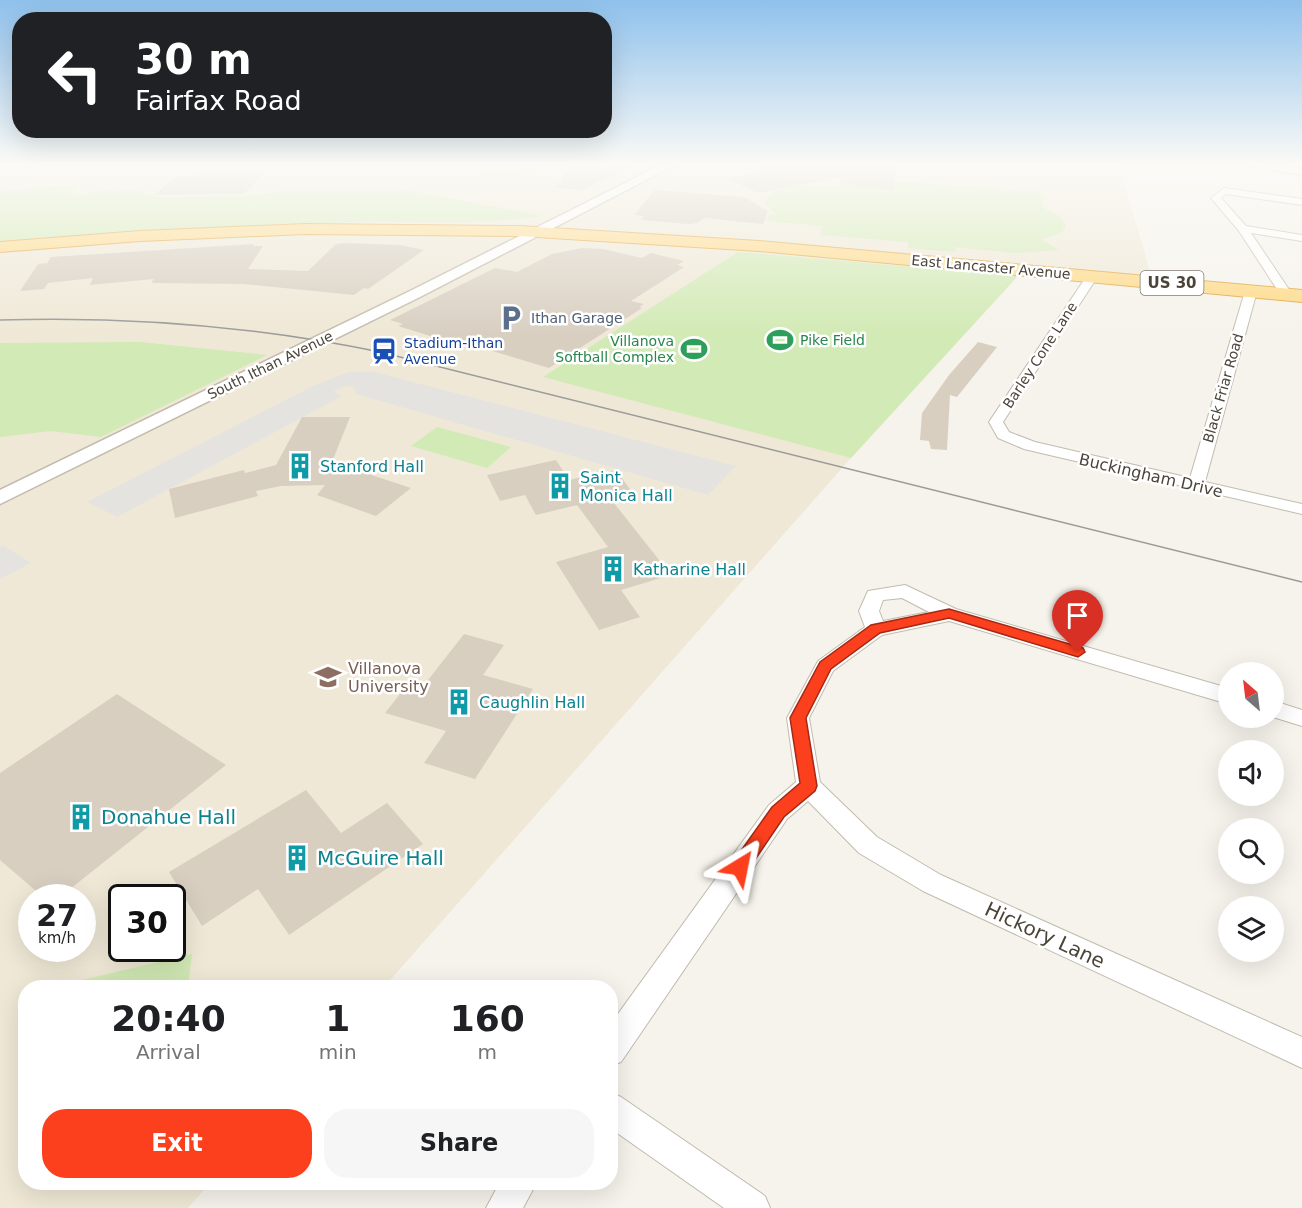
<!DOCTYPE html>
<style>
:root{--surface:#fff;--page:#f6f6f6;--text:#202124;--muted:#757577;--accent:#fc3f1d}
body{margin:0;font-family:"DejaVu Sans",sans-serif;background:var(--page);color:var(--text);height:100vh;display:flex;flex-direction:column;font-size:22px;white-space:nowrap}
*{box-sizing:border-box;margin:0}
p{font-size:20px;color:var(--muted)}
.icon{flex:none;width:33px;height:33px;fill:none;stroke:currentColor;stroke-width:2;stroke-linecap:round;stroke-linejoin:round}
.map{position:relative;flex:1;overflow:hidden}
.drawer{position:absolute;left:18px;top:980px;width:600px;height:210px;display:flex;flex-direction:column;background:var(--surface);border-radius:24px;box-shadow:0 6px 24px #0002}
.drawer>*{flex:none}
.hud{position:absolute;left:12px;top:12px;width:600px;height:126px;border-radius:24px;box-shadow:0 6px 24px #0002;background:#202124;color:#fff;overflow:hidden}
.needle{width:39px;rotate:332deg}
.buttons{position:absolute;left:1218px;top:662px;display:grid;gap:12px}
.buttons a{display:grid;place-items:center;width:66px;height:66px;border-radius:50%;background:var(--surface);box-shadow:0 6px 24px #0002;font-size:30px}
.speed{position:absolute;left:18px;top:884px;display:flex;gap:12px;font-size:30px;font-weight:700;text-align:center}
.speed>*{display:grid;place-content:center;width:78px;height:78px;border-radius:50%;background:var(--surface);box-shadow:0 6px 24px #0002;line-height:1}
.speed small{font-size:15px;font-weight:400}
.speed .limit{border:3px solid #111;border-radius:9px;background:#fff;color:#111}
.pin{position:absolute;display:grid;place-items:center;width:51px;height:51px;color:#fff;margin:-62px -26px;border-radius:50% 50% 50% 0;rotate:-45deg;box-shadow:0 0 6px #0007}
.pin .icon{rotate:45deg}
.me{position:absolute;width:66px;margin:-33px;rotate:35deg;stroke-linejoin:round;filter:drop-shadow(0 0 4px #0008)}
.turn{display:flex;align-items:center;gap:21px;height:126px;padding:0 24px;font-size:27px}
.turn .icon{width:78px;height:78px;stroke-width:2.5}
.turn b{display:block;font-size:42px;line-height:51px}
.eta{display:flex;justify-content:space-evenly;align-items:center;height:102px;text-align:center}
.eta b{font-size:36px;font-weight:700;line-height:42px}
.button{display:flex;gap:12px;margin-top:auto;padding:12px 24px}
.button a{flex:1;height:69px;border-radius:24px;background:var(--accent);color:#fff;font-size:24px;font-weight:700;line-height:69px;text-align:center}
.button a+a{background:var(--page);color:var(--text)}
.map>svg:first-child{display:block}
.education{fill:#efe8d6;fill-rule:evenodd}
.green{fill:#d2eab5}
.parking{fill:#e5e3e0}
.building{fill:#d8cfc1}
.lines{fill:none;stroke-linecap:round;stroke-linejoin:round}
.minor-casing{stroke:#c2bbae;stroke-width:2}
.tertiary-casing{stroke:#c2bbae;stroke-width:3}
.trunk-casing{stroke:#e0a43c;stroke-width:2}
.minor{fill:#fff;fill-rule:evenodd}
.tertiary{fill:#fff;fill-rule:evenodd}
.trunk{fill:#ffd985;fill-rule:evenodd}
.tram{stroke:#9a9a9a;stroke-width:1.5}
.route{fill:#fc3f1d;stroke:#a42913;stroke-width:1.5}
.labels{text-anchor:middle;stroke-width:5;stroke-linejoin:round;paint-order:stroke}
.far-street-label{font-size:14px;fill:#4b4439;stroke:#fff}
.far-service-label{font-size:14px;fill:#4e5e75;stroke:#fff;text-anchor:start}
.far-leisure-label{font-size:14px;fill:#27864d;stroke:#fff;text-anchor:start}
.far-transit-label{font-size:14px;fill:#164399;stroke:#fff;text-anchor:start}
.shield{fill:#fff;stroke:#817c74;stroke-width:1.5}
.shield-label{font-size:15px;font-weight:bold;fill:#4b4439}
.culture-label{font-size:16px;fill:#0d838f;stroke:#fff;text-anchor:start}
.street-label{font-size:16px;fill:#4b4439;stroke:#fff}
.education-label{font-size:16px;fill:#785e54;stroke:#fff;text-anchor:start}
.near-culture-label{font-size:20px;fill:#0d838f;stroke:#fff;text-anchor:start}
.near-street-label{font-size:20px;fill:#4b4439;stroke:#fff}
</style>
<div class="map">
<svg width="1302" height="1208" viewBox="0 0 1302 1208">
<rect width="100%" height="100%" fill="#f6f3ec"/>
<!-- education -->
<path class="education" d="M0 165H1119L1153 282 1023 270 851 458 384 987H26V1182H211L188 1208H0ZM32 897H82V948H32ZM122 897H172V948H122Z"/>
<!-- green -->
<path class="green" d="M505 168 536 169 532 173H526L520 180 473 178 480 174H491Z
M842 177 1040 192 1043 208C1053 212 1064 216 1066 227L1060 234 1041 239 1059 250 1015 253 956 247 955 252 908 248V242L820 235 823 226 766 221 769 215H777L765 204C768 182 822 185 838 186Z
M76 185 71 196 113 189 139 191 160 197 242 196 279 192 291 189H399L542 216C480 226 415 220 351 222 234 226 117 232 0 241V191Z
M738 252 1018 276 851 458 543 377Z
M140 342 267 355 101 437 51 431 0 437V343Z
M437 427 511 447 487 468 411 446Z
M192 954 188 987H77L78 981Z"/>
<!-- parking -->
<path class="parking" d="M349 372H374L736 466 708 495 356 394 354 387 344 386 334 391 342 396 117 517 87 502 315 385Z
M3 545 31 563 0 579V547Z"/>
<!-- building -->
<path class="building" d="M572 165H633L582 190 555 188Z
M762 165H897L893 190 839 185 842 177 758 193 726 178 758 173Z
M262 175 244 194 154 195 177 176Z
M655 190 744 197 768 211 763 224 705 218 697 223 690 224 641 220 644 216 634 215Z
M345 243 400 245 424 250 368 289 364 288 354 295 244 284 151 283 154 279 90 285 93 278 48 283 44 289 20 291 38 264 47 263 51 257 254 244V246H263L248 269 308 271 336 244Z
M582 248 603 249 642 258 651 253 684 261 677 265 684 267 631 301 644 304 639 307 642 308 549 368 476 346 472 349 398 326 403 324 390 320 495 268 517 272 552 254Z
M978 342 997 347 957 397 950 395 947 450 931 449 929 441 920 440 922 413 949 375Z
M302 417H350L332 462 411 488 376 516 317 495 325 485 281 486 256 491 258 496 175 518 169 489 244 470 245 473 276 465Z
M556 460 569 480 616 470 632 492 610 498 671 575 621 590 640 617 599 630 556 562 608 547 577 505 536 515 525 495 500 501 487 475Z
M464 634 504 645 483 675 533 689 475 779 424 763 446 731 385 713 407 685 421 689Z
M117 694 226 765 60 897H43L0 860V773Z
M306 790 341 833 387 803 423 844 289 935 258 889 202 926 169 872Z"/>
<g class="lines">
<!-- minor casing -->
<g class="minor-casing">
<path id="minor" d="M1224 188 1302 199V205L1226 194 1221 198 1246 226 1302 235V241L1251 233 1292 294 1290 297H1282L1239 231 1211 198Z
M1092 273 1098 276 1003 422 1009 432 1035 442 1190 478 1245 291 1247 289H1255L1257 291 1205 482 1302 504V514L1024 449 998 438 989 422 1088 274Z
M905 585 956 609 1228 688V704L949 621 882 635 833 671 809 718 820 782 877 837 941 875 1302 1037V1068L923 891 859 853 808 801 787 819 621 1062 610 1066V1025L769 805 796 782 787 718 818 661 865 627 859 611 868 591ZM902 598 929 612 883 621 879 611 883 600Z
M1274 701 1302 710V726L1273 717Z
M610 1092 621 1097 765 1196 770 1208H724L610 1128Z
M500 1182H537L523 1208H486Z"/>
</g>
<!-- tertiary casing -->
<g class="tertiary-casing">
<path id="tertiary" d="M661 165H675L420 297 0 504V490L410 291Z
M1246 165H1278L1302 169V175Z"/>
</g>
<!-- trunk casing -->
<g class="trunk-casing">
<path id="trunk" d="M306 224 520 226 759 241 1302 290V302L759 251 520 236 306 234 140 241 0 252V242L140 231Z"/>
</g>
<!-- minor -->
<use href="#minor" class="minor"/>
<!-- tertiary -->
<use href="#tertiary" class="tertiary"/>
<!-- trunk -->
<use href="#trunk" class="trunk"/>
<!-- tram -->
<path class="tram" d="M0 320C129 316 254 326 380 352L1302 582"/>
</g>
<!-- sky -->
<linearGradient id="sky" x2="0" y2="1"><stop stop-color="#8fc1ec"/><stop offset="0.49" stop-color="#fbfaf6"/><stop offset="1" stop-color="#fbfaf6" stop-opacity="0"/></linearGradient>
<rect width="1302" height="335" fill="url(#sky)"/>
<!-- route -->
<path class="route" d="M949 609 1083 648 1085 652 1078 657 949 618 880 633 831 669 806 718 817 786 815 791 784 817 746 873 740 875 733 873 730 867 733 862 772 807 800 783 790 718 820 662 871 625Z"/>
<!-- icons -->
<defs>
<g id="parking-bare" transform="scale(2.07)"><path d="M-3.5-5.5H1a3.5 3.5 0 0 1 0 7H-1V5.5H-3.5ZM-1-3.4V-.6H.8a1.4 1.4 0 0 0 0-2.8Z" fill="#5c6f8a" stroke="#fff" stroke-width="2.5" paint-order="stroke"/></g>
<g id="stadium-bare" transform="scale(2.07)"><path d="M0-5a6.5 5 0 1 0 0 10a6.5 5 0 1 0 0-10ZM-3.5-1.8h7v3.6h-7Z" fill="#2e9e5b" stroke="#fff" stroke-width="2.5" paint-order="stroke"/></g>
<g id="station-bare" transform="scale(2.07)"><path d="M-3-6H3Q5-6 5-4V2Q5 4 3 4L4.5 6H3L1.5 4h-3L-3 6H-4.5L-3 4Q-5 4-5 2V-4Q-5-6-3-6ZM-3.5-4v3h7v-3ZM-3.5 1v1.5H-2V1ZM2 1v1.5H3.5V1Z" fill="#1a4fb4" stroke="#fff" stroke-width="2.5" paint-order="stroke"/></g>
<g id="building-bare" transform="scale(2.07)"><path d="M-4-6H4V6H1V3H-1V6H-4ZM-2.5-4.3h1.7v1.8h-1.7ZM.8-4.3h1.7v1.8H.8ZM-2.5-1h1.7V.8h-1.7ZM.8-1h1.7V.8H.8Z" fill="#0f9aa8" stroke="#fff" stroke-width="2.5" paint-order="stroke"/></g>
<g id="university-bare" transform="scale(2.07)"><path d="M0-5L7-2L0 1L-7-2ZM-4 1L0 2.5L4 1V4Q0 6-4 4Z" fill="#8d6e63" stroke="#fff" stroke-width="2.5" paint-order="stroke"/></g>
</defs>
<g fill-rule="evenodd">
<use href="#parking-bare" x="511" y="318"/>
<use href="#stadium-bare" x="780" y="340"/>
<use href="#stadium-bare" x="694" y="349"/>
<use href="#station-bare" x="384" y="351"/>
<use href="#building-bare" x="300" y="466"/>
<use href="#building-bare" x="560" y="486"/>
<use href="#building-bare" x="613" y="569"/>
<use href="#university-bare" x="328" y="677"/>
<use href="#building-bare" x="459" y="702"/>
<use href="#building-bare" x="81" y="817"/>
<use href="#building-bare" x="297" y="858"/>
</g>
<g class="labels">
<!-- far-street labels -->
<g class="far-street-label">
<text transform="translate(991 267) rotate(5)" y="5">East Lancaster Avenue</text>
<text transform="translate(1040 355) rotate(-57)" y="5">Barley Cone Lane</text>
<text transform="translate(270 365) rotate(-26)" y="5">South Ithan Avenue</text>
<text transform="translate(1223 388) rotate(-74)" y="5">Black Friar Road</text>
</g>
<!-- far-service labels -->
<g class="far-service-label">
<text x="531" y="323">Ithan Garage</text>
</g>
<!-- far-leisure labels -->
<g class="far-leisure-label">
<text x="800" y="345">Pike Field</text>
<text x="674" y="346" text-anchor="end">Villanova<tspan x="674" dy="16">Softball Complex</tspan></text>
</g>
<!-- far-transit labels -->
<g class="far-transit-label">
<text x="404" y="348">Stadium-Ithan<tspan x="404" dy="16">Avenue</tspan></text>
</g>
<!-- shield labels -->
<rect class="shield" x="1140.5" y="271" width="63" height="24" rx="4.5"/>
<g class="shield-label">
<text x="1172" y="288">US 30</text>
</g>
<!-- culture labels -->
<g class="culture-label">
<text x="320" y="472">Stanford Hall</text>
<text x="580" y="483">Saint<tspan x="580" dy="18">Monica Hall</tspan></text>
<text x="633" y="575">Katharine Hall</text>
<text x="479" y="708">Caughlin Hall</text>
</g>
<!-- street labels -->
<g class="street-label">
<text transform="translate(1151 475) rotate(13)" y="6">Buckingham Drive</text>
</g>
<!-- education labels -->
<g class="education-label">
<text x="348" y="674">Villanova<tspan x="348" dy="18">University</tspan></text>
</g>
<!-- near-culture labels -->
<g class="near-culture-label">
<text x="101" y="824">Donahue Hall</text>
<text x="317" y="865">McGuire Hall</text>
</g>
<!-- near-street labels -->
<g class="near-street-label">
<text transform="translate(1045 935) rotate(25)" y="7">Hickory Lane</text>
</g>
</g>
</svg>
<div class="buttons">
<a><svg class="needle" viewBox="-14 -14 28 28"><path d="M0-13l5 13h-10z" fill="#e53935"/><path d="M0 13l5-13h-10z" fill="#757577"/></svg></a>
<a><svg class="icon" aria-label="sound" viewBox="0 0 24 24"><path d="M4 9h4l5-4v14l-5-4H4zM17 9q2 3 0 6"/></svg></a>
<a><svg class="icon" aria-label="search" viewBox="0 0 24 24"><circle cx="10" cy="10" r="6"/><path d="M15 15l6 6"/></svg></a>
<a><svg class="icon" aria-label="layers" viewBox="0 0 24 24"><path d="M12 4l9 5-9 5-9-5zM3 14l9 5 9-5"/></svg></a>
</div>
<div class="speed"><div>27<small>km/h</small></div><div class="limit">30</div></div>
<div class="pin" style="left:1078px;top:652px;background:#d93025"><svg class="icon" aria-label="arrive" viewBox="0 0 24 24"><path d="M6 21V4h12l-3 4 3 4H6"/></svg></div>
<svg class="me" style="left:740px;top:867px" viewBox="-20 -20 40 40"><path d="M0-17L14 15 0 8-14 15z" fill="#fc3f1d" stroke="#fff" stroke-width="4"/></svg>
<div class="hud">
<div class="turn"><svg class="icon" aria-label="left" viewBox="0 0 24 24"><path d="M17 20v-9H6M10 6l-5 5 5 5"/></svg><div><b>30 m</b>Fairfax Road</div></div>
</div>
<section class="drawer">
<div class="eta">
<div><b>20:40</b><p>Arrival</p></div>
<div><b>1</b><p>min</p></div>
<div><b>160</b><p>m</p></div>
</div>
<div class="button"><a>Exit</a><a>Share</a></div>
</section>
</div>
